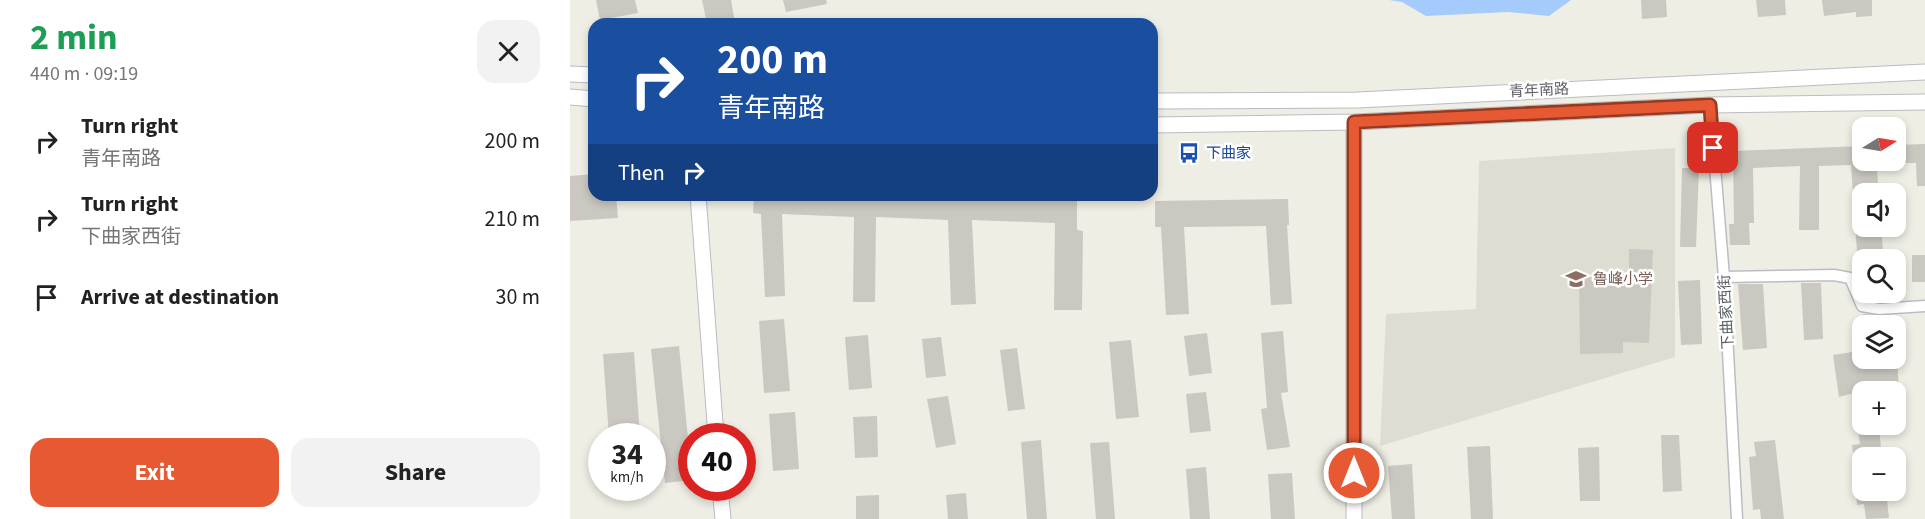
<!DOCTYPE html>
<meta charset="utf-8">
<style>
:root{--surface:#fff;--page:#f2f2f2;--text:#222;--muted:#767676;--accent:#e65933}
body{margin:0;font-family:"Source Sans 3","Noto Sans SC",sans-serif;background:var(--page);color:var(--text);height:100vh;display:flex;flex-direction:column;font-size:22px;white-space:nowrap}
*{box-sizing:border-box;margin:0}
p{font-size:20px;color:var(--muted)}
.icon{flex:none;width:33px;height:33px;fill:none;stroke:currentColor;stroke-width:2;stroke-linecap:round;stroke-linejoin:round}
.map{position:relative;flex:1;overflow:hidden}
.details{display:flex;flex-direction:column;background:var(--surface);width:570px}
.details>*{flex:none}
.hud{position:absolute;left:18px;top:18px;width:570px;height:183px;border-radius:18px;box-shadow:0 3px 9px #0003;background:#1a4fa0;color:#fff;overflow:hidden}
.needle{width:39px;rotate:79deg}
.tools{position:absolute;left:1282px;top:117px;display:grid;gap:12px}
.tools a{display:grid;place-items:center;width:54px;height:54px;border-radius:12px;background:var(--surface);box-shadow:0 3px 9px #0003;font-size:30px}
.speed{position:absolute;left:18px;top:423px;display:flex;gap:12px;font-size:30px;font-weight:700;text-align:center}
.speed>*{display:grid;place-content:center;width:78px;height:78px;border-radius:50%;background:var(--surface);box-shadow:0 3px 9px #0003;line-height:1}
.speed small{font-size:15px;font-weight:400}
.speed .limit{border:9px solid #d22;background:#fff;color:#111}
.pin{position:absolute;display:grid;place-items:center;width:51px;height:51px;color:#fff;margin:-26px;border-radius:12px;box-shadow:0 3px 9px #0006}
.me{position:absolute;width:66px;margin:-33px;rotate:0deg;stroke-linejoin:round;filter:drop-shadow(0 0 4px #0008)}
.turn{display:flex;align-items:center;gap:21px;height:126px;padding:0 30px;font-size:27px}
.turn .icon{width:78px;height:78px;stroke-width:2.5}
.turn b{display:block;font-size:42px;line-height:51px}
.then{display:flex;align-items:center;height:57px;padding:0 30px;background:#0003;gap:12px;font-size:22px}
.round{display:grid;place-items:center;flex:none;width:63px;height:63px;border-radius:18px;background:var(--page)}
.headline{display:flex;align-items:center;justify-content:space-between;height:102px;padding:0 30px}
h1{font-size:36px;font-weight:700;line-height:45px;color:#1e9e55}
.cta{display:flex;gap:12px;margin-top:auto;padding:12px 30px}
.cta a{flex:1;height:69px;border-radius:18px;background:var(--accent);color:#fff;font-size:24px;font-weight:700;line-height:69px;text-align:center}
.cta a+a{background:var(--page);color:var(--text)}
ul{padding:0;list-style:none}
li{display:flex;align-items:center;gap:18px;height:78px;padding:0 30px}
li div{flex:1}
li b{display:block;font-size:22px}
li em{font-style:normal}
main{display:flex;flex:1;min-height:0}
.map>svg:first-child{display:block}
.education{fill:#deddd2}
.water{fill:#a5cbfd}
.building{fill:#cac8c1}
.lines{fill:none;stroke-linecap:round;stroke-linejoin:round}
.street-casing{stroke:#bcbdc3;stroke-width:13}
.secondary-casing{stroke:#babcc2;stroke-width:17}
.street{stroke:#fff;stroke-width:10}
.secondary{stroke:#fff;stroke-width:15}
.route-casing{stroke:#963a21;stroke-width:15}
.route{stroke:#e65933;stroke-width:10}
.labels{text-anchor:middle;stroke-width:5;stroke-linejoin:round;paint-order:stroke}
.street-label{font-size:15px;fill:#5c5f65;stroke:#fff}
.transit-label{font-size:15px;fill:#164399;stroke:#fff;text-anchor:start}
.education-label{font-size:15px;fill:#785e54;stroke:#fff;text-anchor:start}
</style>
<main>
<section class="details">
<div class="headline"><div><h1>2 min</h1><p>440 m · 09:19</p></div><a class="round"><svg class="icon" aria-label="close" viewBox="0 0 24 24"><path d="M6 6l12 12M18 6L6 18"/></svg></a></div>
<ul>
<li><svg class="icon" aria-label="right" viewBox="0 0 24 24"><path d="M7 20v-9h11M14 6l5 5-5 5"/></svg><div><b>Turn right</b><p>青年南路</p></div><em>200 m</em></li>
<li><svg class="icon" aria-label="right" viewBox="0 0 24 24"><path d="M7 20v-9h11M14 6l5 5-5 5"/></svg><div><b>Turn right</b><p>下曲家西街</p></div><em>210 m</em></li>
<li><svg class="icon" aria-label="arrive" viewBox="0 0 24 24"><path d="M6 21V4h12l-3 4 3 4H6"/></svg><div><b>Arrive at destination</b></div><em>30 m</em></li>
</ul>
<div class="cta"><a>Exit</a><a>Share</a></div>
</section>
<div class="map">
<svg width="1355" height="519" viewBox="0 0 1355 519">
<rect width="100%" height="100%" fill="#eeeee4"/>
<!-- education -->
<path class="education" d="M1105 148V357L810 446 816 314 906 309 909 161Z"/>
<!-- water -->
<path class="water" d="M819 0H1001L979 16 938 12 856 16 832 2Z"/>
<!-- building -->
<path class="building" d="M26 0H65L68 13 30 20Z
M132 0H161L165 22 137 24Z
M213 0H256L257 4 216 12Z
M1071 0H1096L1097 17 1072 19Z
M1186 0H1215L1216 15 1188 17Z
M1252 0H1302V16L1286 17V12L1254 16Z
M1355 144V186H1347L1346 163H1326V145Z
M1293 146V160H1306L1309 194H1293V226H1311L1313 251 1287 252 1281 165 1249 166V230H1229L1230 166 1183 168 1184 223H1179L1180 245H1160L1159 224H1164L1163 151Z
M1112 168H1129L1126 247H1110Z
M24 174V195H46L48 218 0 221V176Z
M184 195H381L507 199V230L513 231 512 310H484L485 223 402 220 406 304 381 305 378 220 306 217 305 302H283L284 217 212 214 215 296 195 297 191 214 183 213Z
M718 199 719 225H717L722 304 701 305 696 226 614 227 619 314 596 315 591 227H585V201Z
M1059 249 1083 250 1079 343 1053 342V353L1010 354 1009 274H1059Z
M1342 255H1355V282H1342Z
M1130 280 1132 344 1111 345 1108 281Z
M1231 283H1251L1253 339 1234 340Z
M1168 284H1193L1197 348 1173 350Z
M1293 314 1315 316V326H1294Z
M214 319 220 391 194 393 189 321Z
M713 331 718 392 711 393 720 447 697 450 691 409 697 408 691 333Z
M637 333 642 373 619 376 614 336Z
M298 335 302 388 279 390 275 337Z
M371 337 376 376 356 378 352 339Z
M561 340 569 417 546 419 539 342Z
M109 346 122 480 95 483 81 349Z
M447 348 455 409 438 411 430 350Z
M64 352 70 436H39L33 354Z
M1282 352 1283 358H1327L1329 392H1288L1269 397 1263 355Z
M636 392 641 431 620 433 616 394Z
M378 396 386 444 366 448 357 399Z
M225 412 229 469 203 471 199 414Z
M307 416 308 457 285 458 283 417Z
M1309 428 1312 458H1293V461L1284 462 1282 445 1290 444 1288 430Z
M1091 435H1109L1112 491 1093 492Z
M471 440 477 519H457L451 442Z
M1205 440 1214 519H1191L1190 509 1183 510 1179 457 1186 456 1184 442Z
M539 442 545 519H526L520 443Z
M920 446 923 519H901L897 447Z
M1029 447 1030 501H1010L1008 448Z
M842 464 845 519H822L818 466Z
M636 467 640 519H620L616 469Z
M722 473 725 519H701L698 474Z
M1286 490H1316L1319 518 1296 519 1294 504 1287 505Z
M396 493 398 519H378L376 495Z
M309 495V519H286V496Z"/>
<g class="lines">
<!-- street casing -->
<g class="street-casing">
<path id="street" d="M1140 105 1154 277 1167 519
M1154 277 1264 275 1280 278 1292 306 1309 309 1355 306"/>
</g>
<!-- secondary casing -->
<g class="secondary-casing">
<path id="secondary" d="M0 74 24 75
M0 97 24 99
M582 101 787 100 1355 72
M784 122V519
M582 125 784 122 1140 105 1355 102
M128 195 146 436
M150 488 153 519"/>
</g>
<!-- street -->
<use href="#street" class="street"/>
<!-- secondary -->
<use href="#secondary" class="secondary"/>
</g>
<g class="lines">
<!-- route casing -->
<g class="route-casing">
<path id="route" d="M784 473V122L1140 105 1143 148"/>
</g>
<!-- route -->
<use href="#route" class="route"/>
</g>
<!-- icons -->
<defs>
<g id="bus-bare" transform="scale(1.62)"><path d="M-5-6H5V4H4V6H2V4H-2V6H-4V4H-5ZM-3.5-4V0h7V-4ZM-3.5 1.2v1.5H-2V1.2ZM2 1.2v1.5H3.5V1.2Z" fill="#1a4fb4" stroke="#fff" stroke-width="2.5" paint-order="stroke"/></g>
<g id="school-bare" transform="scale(1.62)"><path d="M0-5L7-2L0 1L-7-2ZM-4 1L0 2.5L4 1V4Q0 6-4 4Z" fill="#8d6e63" stroke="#fff" stroke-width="2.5" paint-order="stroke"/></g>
</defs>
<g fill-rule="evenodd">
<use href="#bus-bare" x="619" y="153"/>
<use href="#school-bare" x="1006" y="279"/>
</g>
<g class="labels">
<!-- street labels -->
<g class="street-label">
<text transform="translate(969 90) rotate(-3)" y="5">青年南路</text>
<text transform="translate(1156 312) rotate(-93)" y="5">下曲家西街</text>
</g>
<!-- transit labels -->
<g class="transit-label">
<text x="636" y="158">下曲家</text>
</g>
<!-- education labels -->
<g class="education-label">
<text x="1023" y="284">鲁峰小学</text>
</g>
</g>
</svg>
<div class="tools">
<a><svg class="needle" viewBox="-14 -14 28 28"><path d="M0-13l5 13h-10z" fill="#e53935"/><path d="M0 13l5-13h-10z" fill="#767676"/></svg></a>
<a><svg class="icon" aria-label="sound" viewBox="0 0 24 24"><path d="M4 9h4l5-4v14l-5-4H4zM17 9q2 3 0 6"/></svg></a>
<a><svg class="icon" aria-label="search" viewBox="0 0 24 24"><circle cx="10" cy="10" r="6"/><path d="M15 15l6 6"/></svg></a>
<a><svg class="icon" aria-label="layers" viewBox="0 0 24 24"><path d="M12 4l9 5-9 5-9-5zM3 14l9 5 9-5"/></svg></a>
<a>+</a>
<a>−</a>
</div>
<div class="speed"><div>34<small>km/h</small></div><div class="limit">40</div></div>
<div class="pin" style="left:1143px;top:148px;background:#d93025"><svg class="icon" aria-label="arrive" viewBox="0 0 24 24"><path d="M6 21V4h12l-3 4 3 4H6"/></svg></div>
<svg class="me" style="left:784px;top:473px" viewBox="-20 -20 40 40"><circle r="17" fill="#e65933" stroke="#fff" stroke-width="3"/><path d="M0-11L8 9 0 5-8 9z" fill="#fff"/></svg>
<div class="hud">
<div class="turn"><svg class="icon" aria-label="right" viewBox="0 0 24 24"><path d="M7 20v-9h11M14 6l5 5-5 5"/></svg><div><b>200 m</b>青年南路</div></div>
<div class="then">Then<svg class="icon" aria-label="right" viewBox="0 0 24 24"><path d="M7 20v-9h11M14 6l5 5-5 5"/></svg></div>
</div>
</div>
</main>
